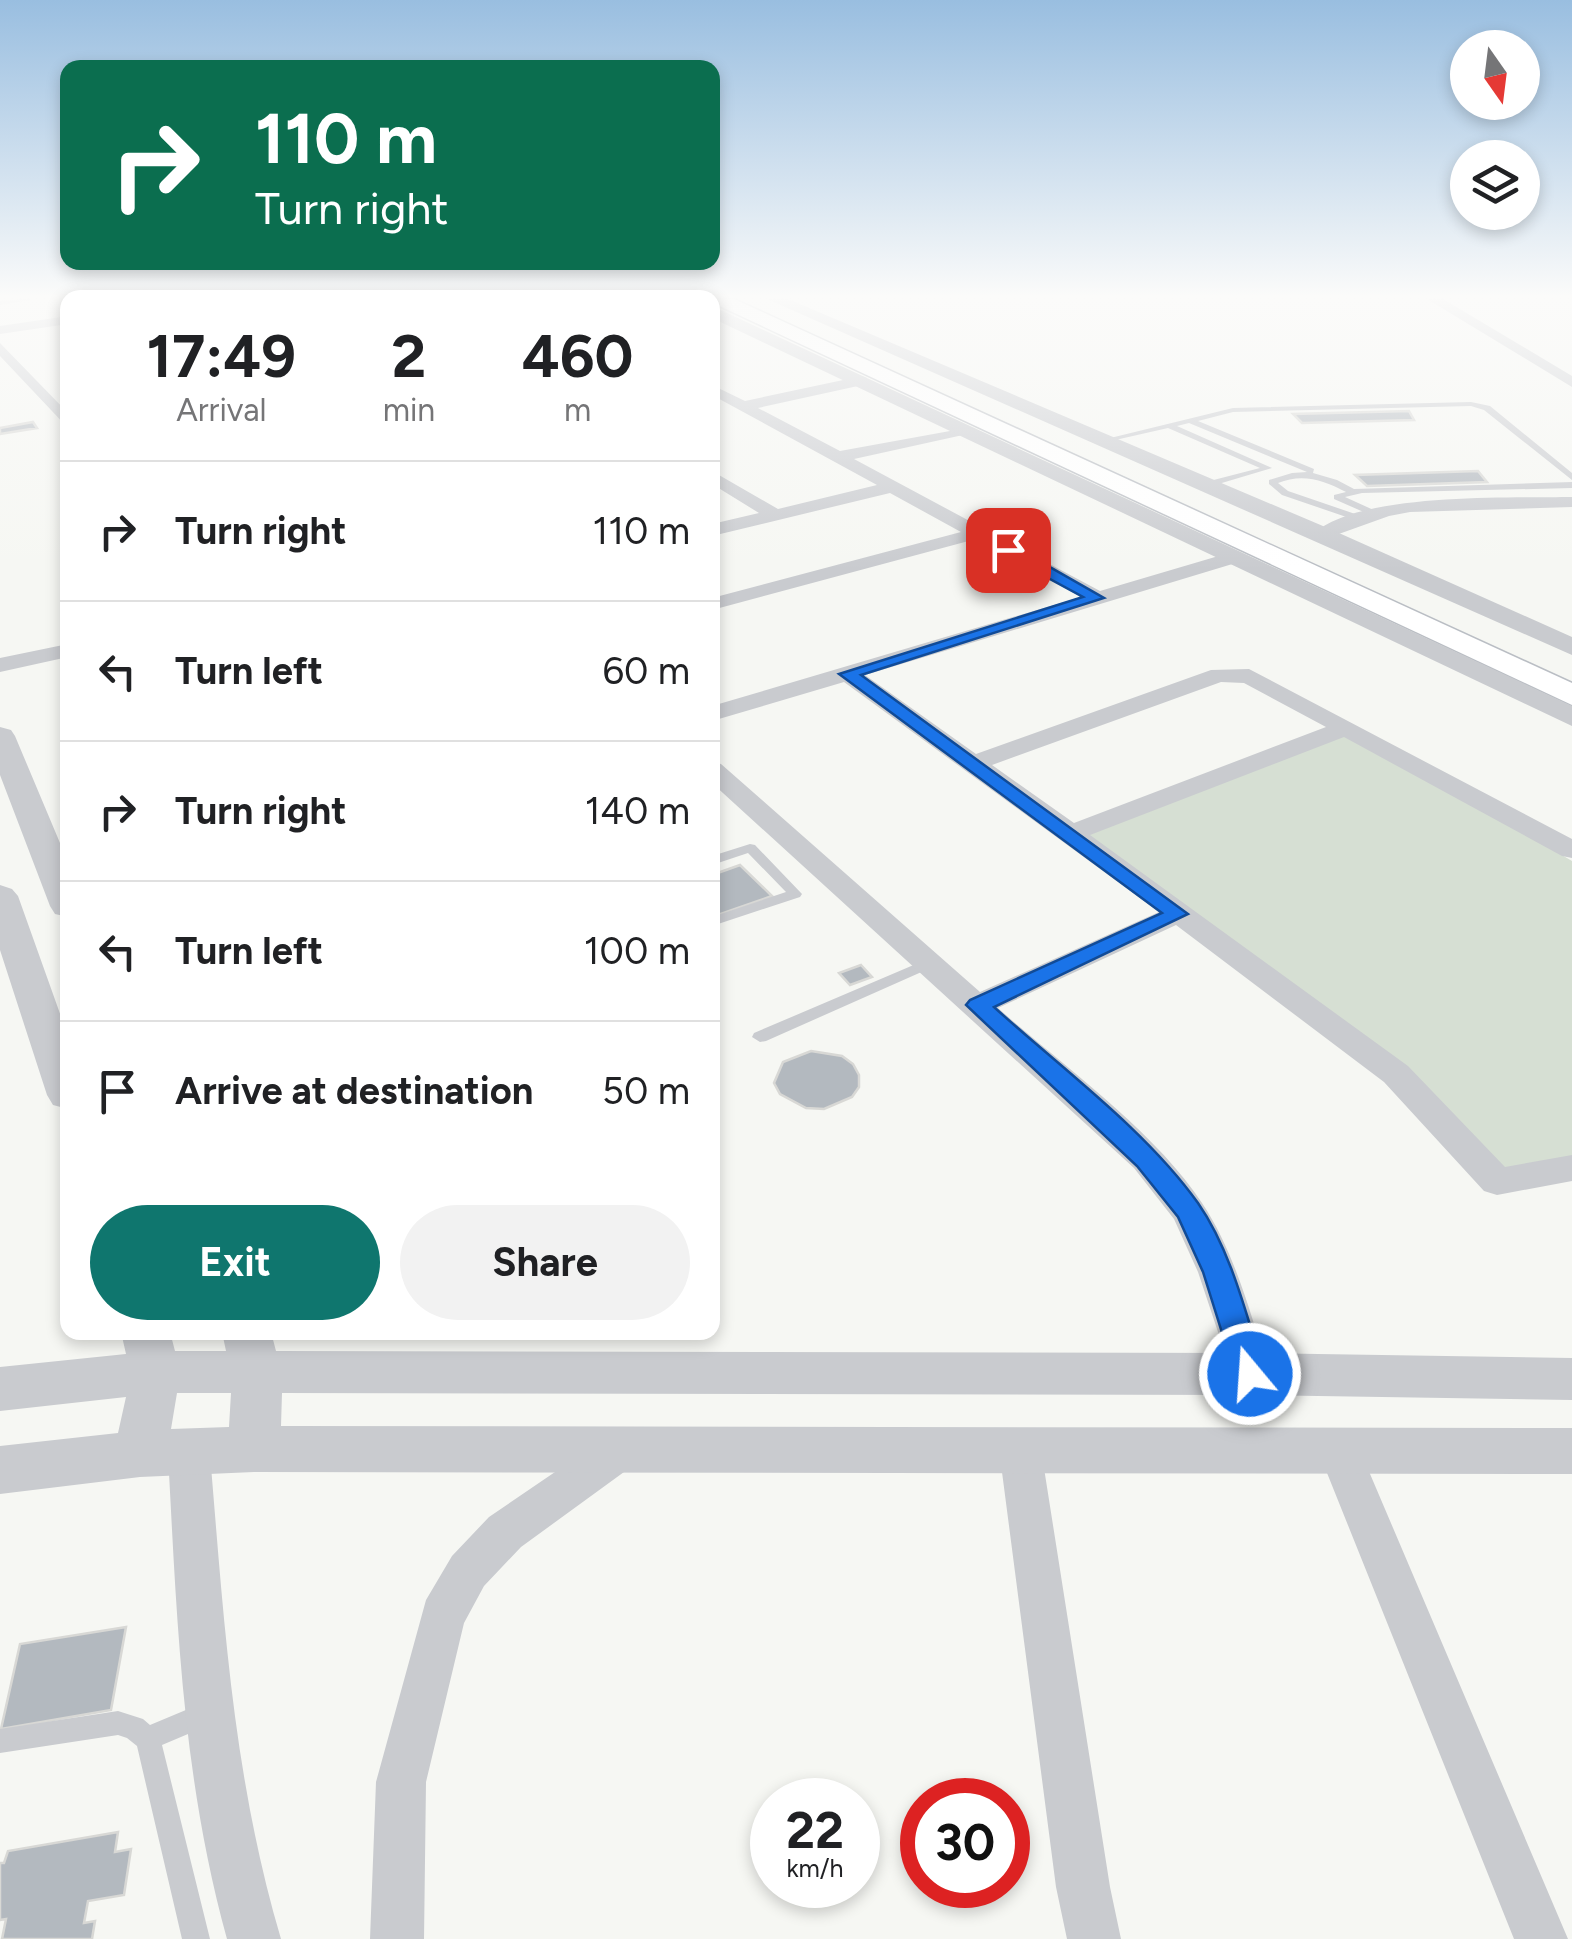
<!DOCTYPE html>
<style>
:root{--surface:#fff;--page:#f2f2f2;--text:#202124;--muted:#757577;--line:#e0e0e0;--accent:#0f766e}
body{margin:0;font-family:Figtree,sans-serif;background:var(--page);color:var(--text);height:100vh;display:flex;flex-direction:column;font-size:38px;white-space:nowrap}
*{box-sizing:border-box;margin:0}
p{font-size:32px;color:var(--muted)}
.icon{flex:none;width:55px;height:55px;fill:none;stroke:currentColor;stroke-width:2;stroke-linecap:round;stroke-linejoin:round}
.map{position:relative;flex:1;overflow:hidden}
.side{position:absolute;left:60px;top:290px;width:660px;height:1050px;display:flex;flex-direction:column;background:var(--surface);border-radius:20px;box-shadow:0 5px 15px #0003}
.side>*{flex:none}
.hud{position:absolute;left:60px;top:60px;width:660px;height:210px;border-radius:20px;box-shadow:0 5px 15px #0003;background:#0b6e4f;color:#fff;overflow:hidden}
.needle{width:65px;rotate:166deg}
.buttons{position:absolute;left:1450px;top:30px;display:grid;gap:20px}
.buttons a{display:grid;place-items:center;width:90px;height:90px;border-radius:50%;background:var(--surface);box-shadow:0 5px 15px #0003;font-size:50px}
.speed{position:absolute;left:750px;top:1778px;display:flex;gap:20px;font-size:50px;font-weight:700;text-align:center}
.speed>*{display:grid;place-content:center;width:130px;height:130px;border-radius:50%;background:var(--surface);box-shadow:0 5px 15px #0003;line-height:1}
.speed small{font-size:25px;font-weight:400}
.speed .limit{border:15px solid #d22;background:#fff;color:#111}
.pin{position:absolute;display:grid;place-items:center;width:85px;height:85px;color:#fff;margin:-42px;border-radius:20px;box-shadow:0 5px 15px #0006}
.me{position:absolute;width:110px;margin:-55px;rotate:342deg;stroke-linejoin:round;filter:drop-shadow(0 0 8px #0008)}
.turn{display:flex;align-items:center;gap:35px;height:210px;padding:0 30px;font-size:45px}
.turn .icon{width:130px;height:130px;stroke-width:2.5}
.turn b{display:block;font-size:70px;line-height:85px}
.eta{display:flex;justify-content:space-evenly;align-items:center;height:170px;text-align:center}
.eta b{font-size:60px;font-weight:700;line-height:70px}
.primary-button{display:flex;gap:20px;margin-top:auto;padding:20px 30px}
.primary-button a{flex:1;height:115px;border-radius:60px;background:var(--accent);color:#fff;font-size:40px;font-weight:700;line-height:115px;text-align:center}
.primary-button a+a{background:var(--page);color:var(--text)}
ul{padding:0;list-style:none}
li{display:flex;align-items:center;gap:30px;height:140px;padding:0 30px;border-top:2px solid var(--line)}
li div{flex:1}
li b{display:block;font-size:38px}
li em{font-style:normal}
.map>svg:first-child{display:block}
.green{fill:#d6dfd3}
.building{fill:#b3b9bf;stroke:#d8d8d5;stroke-width:2.5}
.lines{fill:none;stroke-linecap:round;stroke-linejoin:round}
.secondary-casing{stroke:#babec4;stroke-width:3}
.service{fill:#c9cbcf;fill-rule:evenodd}
.minor{fill:#c9cbcf;fill-rule:evenodd}
.tertiary{fill:#c9cbcf;fill-rule:evenodd}
.secondary{fill:#fff;fill-rule:evenodd}
.route{fill:#1a73e8;stroke:#114b97;stroke-width:2.5}
</style>
<div class="map">
<svg width="1572" height="1939" viewBox="0 0 1572 1939">
<rect width="100%" height="100%" fill="#f6f7f3"/>
<!-- green -->
<path class="green" d="M1347 727 1572 861V1168L1497 1182 1367 1037 1071 833Z"/>
<!-- building -->
<path class="building" d="M1409 411 1414 420 1302 423 1293 414Z
M33 422 37 428 0 434V428Z
M1478 471 1487 482 1367 486 1355 475Z
M740 865 772 896 712 917V875Z
M861 965 872 977 850 985 839 973Z
M811 1051 842 1056 853 1064 859 1075V1087L852 1097 824 1109 806 1108 780 1094 774 1083 783 1062Z
M126 1627 111 1710 1 1729 20 1644Z
M118 1832 115 1852 131 1849 124 1895 88 1901 84 1923 95 1921 92 1939H2L6 1919 0 1920V1863H4L8 1851Z"/>
<g class="lines">
<!-- secondary casing -->
<g class="secondary-casing">
<path id="secondary" d="M712 299H734L1572 683V705L713 303Z"/>
</g>
<!-- service -->
<path class="service" d="M20 299H36L0 305V301Z
M1471 402 1490 406 1572 473V480L1484 410 1471 406 1233 412 1198 421 1314 469 1313 473 1337 480 1354 489 1572 482V488L1362 493 1345 497 1378 512 1380 514 1375 517 1334 499V495L1346 492C1324 480 1302 473 1278 483L1288 491 1364 517 1366 519 1361 522 1282 495 1269 484V480L1292 473 1307 472 1189 423 1177 426 1272 468 1205 488 1201 485 1202 483 1260 468 1168 428 1102 443 1098 441 1233 408Z
M750 844 755 845 802 894 800 897 712 926V917L786 892 748 853 712 865V856Z
M930 958 935 960 937 963 935 966 766 1041 760 1042 752 1037 754 1033Z
M205 1702 214 1705 217 1714 214 1723 162 1745 210 1939H182L137 1746 127 1738 118 1735 0 1753V1729L118 1711 143 1719 150 1725Z"/>
<!-- minor -->
<path class="minor" d="M1427 299H1443L1572 376V387Z
M68 316V324L0 334V326Z
M0 343 68 413V428L0 356Z
M862 376 867 378V384L758 408 840 451 972 427V433L854 459 1100 591 1232 552 1242 558 1239 562 865 675 976 754 1211 670 1249 669 1572 839V858L1562 856 1344 737 1090 835 1408 1066 1505 1167 1572 1155V1181L1497 1195 1484 1191 1384 1082 1176 925 998 1008C1062 1065 1156 1132 1202 1203 1236 1254 1251 1317 1270 1374L1264 1386 1250 1391 1236 1386 1198 1272 1174 1219 1134 1168 712 783V762L721 764 980 992 1159 912 844 682 712 721V706L1081 597 976 539 712 610V598L961 532 890 493 712 536V524L759 513 712 484V471L778 509 877 485 712 395V385L745 401ZM1221 682 1244 683 1326 727 1074 823 992 765Z
M1572 497V507L1410 512 1389 516 1322 540 1313 534C1359 492 1509 498 1572 497Z
M68 644V657L0 672V658Z
M1338 1429 1353 1435 1359 1448 1568 1939H1514L1317 1448 1323 1435Z
M1020 1430 1035 1436 1041 1449 1110 1887 1121 1939H1067L1056 1887 999 1449 1005 1436Z
M620 1432 635 1438 641 1451 635 1464 521 1547 484 1586 464 1623 426 1782 424 1939H370L376 1782 426 1600 452 1556 489 1517 605 1438Z
M189 1435 204 1441 210 1454C224 1621 233 1777 281 1939H227C182 1776 177 1621 168 1454L174 1441Z"/>
<!-- tertiary -->
<path class="tertiary" d="M767 299H788L1330 529 1572 637V655Z
M712 306 1572 706V726L712 318Z
M0 727 11 730 15 736 68 862V917L55 914 50 906 0 775Z
M0 885 12 889 18 896 68 1036V1109L53 1105 47 1095 0 950Z
M121 1332H170L175 1351H226L222 1332H271L276 1351 1250 1353 1572 1358V1400L1250 1395 282 1393 281 1426 1572 1428V1474L254 1472 140 1477 0 1494V1446L118 1433 126 1397 0 1411V1367L126 1354ZM177 1393H231L229 1427 171 1429Z"/>
<!-- secondary -->
<use href="#secondary" class="secondary"/>
</g>
<!-- sky -->
<linearGradient id="sky" x2="0" y2="1"><stop stop-color="#99bee0"/><stop offset="0.52" stop-color="#fbfbfa"/><stop offset="1" stop-color="#fbfbfa" stop-opacity="0"/></linearGradient>
<rect width="1572" height="570" fill="url(#sky)"/>
<!-- route -->
<path class="route" d="M1002 546H1013L1104 598 861 675 1188 914 994 1007C1061 1068 1146 1130 1198 1203 1232 1252 1247 1318 1265 1374L1261 1383 1250 1387 1239 1383 1235 1374 1203 1272 1178 1217 1137 1166 966 1005 970 1000 1162 913 839 674 1083 597 1002 553Z"/>
</svg>
<div class="buttons">
<a><svg class="needle" viewBox="-14 -14 28 28"><path d="M0-13l5 13h-10z" fill="#e53935"/><path d="M0 13l5-13h-10z" fill="#757577"/></svg></a>
<a><svg class="icon" aria-label="layers" viewBox="0 0 24 24"><path d="M12 4l9 5-9 5-9-5zM3 14l9 5 9-5"/></svg></a>
</div>
<div class="speed"><div>22<small>km/h</small></div><div class="limit">30</div></div>
<div class="pin" style="left:1008px;top:550px;background:#d93025"><svg class="icon" aria-label="arrive" viewBox="0 0 24 24"><path d="M6 21V4h12l-3 4 3 4H6"/></svg></div>
<svg class="me" style="left:1250px;top:1374px" viewBox="-20 -20 40 40"><circle r="17" fill="#1a73e8" stroke="#fff" stroke-width="3"/><path d="M0-11L8 9 0 5-8 9z" fill="#fff"/></svg>
<div class="hud">
<div class="turn"><svg class="icon" aria-label="right" viewBox="0 0 24 24"><path d="M7 20v-9h11M14 6l5 5-5 5"/></svg><div><b>110 m</b>Turn right</div></div>
</div>
<section class="side">
<div class="eta">
<div><b>17:49</b><p>Arrival</p></div>
<div><b>2</b><p>min</p></div>
<div><b>460</b><p>m</p></div>
</div>
<ul>
<li><svg class="icon" aria-label="right" viewBox="0 0 24 24"><path d="M7 20v-9h11M14 6l5 5-5 5"/></svg><div><b>Turn right</b></div><em>110 m</em></li>
<li><svg class="icon" aria-label="left" viewBox="0 0 24 24"><path d="M17 20v-9H6M10 6l-5 5 5 5"/></svg><div><b>Turn left</b></div><em>60 m</em></li>
<li><svg class="icon" aria-label="right" viewBox="0 0 24 24"><path d="M7 20v-9h11M14 6l5 5-5 5"/></svg><div><b>Turn right</b></div><em>140 m</em></li>
<li><svg class="icon" aria-label="left" viewBox="0 0 24 24"><path d="M17 20v-9H6M10 6l-5 5 5 5"/></svg><div><b>Turn left</b></div><em>100 m</em></li>
<li><svg class="icon" aria-label="arrive" viewBox="0 0 24 24"><path d="M6 21V4h12l-3 4 3 4H6"/></svg><div><b>Arrive at destination</b></div><em>50 m</em></li>
</ul>
<div class="primary-button"><a>Exit</a><a>Share</a></div>
</section>
</div>
